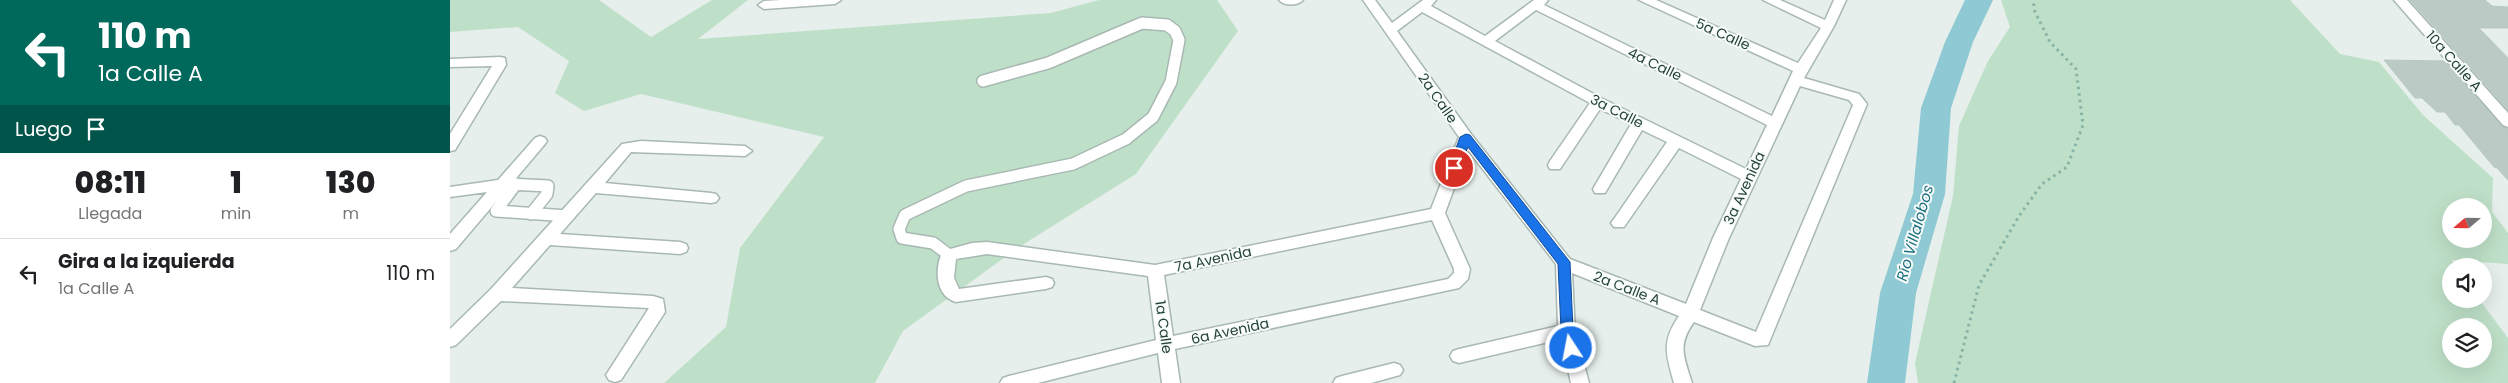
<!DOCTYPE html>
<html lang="es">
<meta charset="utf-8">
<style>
:root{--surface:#fff;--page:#f2f2f2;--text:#202124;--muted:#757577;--line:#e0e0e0}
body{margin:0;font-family:Poppins,sans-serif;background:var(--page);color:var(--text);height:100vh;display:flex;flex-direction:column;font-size:19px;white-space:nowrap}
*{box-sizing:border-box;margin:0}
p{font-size:16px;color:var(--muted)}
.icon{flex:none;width:28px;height:28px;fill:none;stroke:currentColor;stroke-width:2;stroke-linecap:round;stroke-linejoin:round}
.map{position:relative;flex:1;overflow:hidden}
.details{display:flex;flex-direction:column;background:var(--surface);width:450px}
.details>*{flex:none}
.guide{background:#00695c;color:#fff;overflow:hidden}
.needle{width:32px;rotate:250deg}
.controls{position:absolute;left:1992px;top:198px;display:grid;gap:10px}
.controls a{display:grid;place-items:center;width:50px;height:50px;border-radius:50%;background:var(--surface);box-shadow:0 5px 20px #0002;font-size:25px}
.pin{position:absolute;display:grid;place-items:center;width:42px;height:42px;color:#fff;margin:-21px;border:2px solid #fff;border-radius:50%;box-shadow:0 1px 5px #0007}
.me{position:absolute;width:55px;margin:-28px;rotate:349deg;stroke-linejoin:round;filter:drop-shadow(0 0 4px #0008)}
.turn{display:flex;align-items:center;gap:18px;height:105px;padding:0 15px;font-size:22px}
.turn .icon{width:65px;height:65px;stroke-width:2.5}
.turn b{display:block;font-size:35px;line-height:42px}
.then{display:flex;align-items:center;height:48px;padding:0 15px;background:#0003;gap:10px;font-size:19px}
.eta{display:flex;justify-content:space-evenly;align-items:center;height:85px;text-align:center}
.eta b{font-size:30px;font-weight:800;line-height:35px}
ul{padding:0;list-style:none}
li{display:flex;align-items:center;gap:15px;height:70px;padding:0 15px;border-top:1px solid var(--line)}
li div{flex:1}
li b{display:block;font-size:19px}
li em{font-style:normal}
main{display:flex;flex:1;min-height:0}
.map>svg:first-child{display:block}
.green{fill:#bfe0c8;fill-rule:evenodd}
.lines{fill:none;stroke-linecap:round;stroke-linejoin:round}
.river{fill:#8ec9d4;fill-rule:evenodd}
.building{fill:#bbcac4;stroke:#b8c9c2}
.service-casing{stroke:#a8b8b2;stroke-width:14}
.minor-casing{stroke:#a8b8b2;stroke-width:3}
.path{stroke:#86b3a5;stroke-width:3;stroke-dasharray:2.5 4;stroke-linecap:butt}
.service{stroke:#fff;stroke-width:11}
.minor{fill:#fff;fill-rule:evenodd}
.route{fill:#1a73e8;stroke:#114b97}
.labels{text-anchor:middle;stroke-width:4;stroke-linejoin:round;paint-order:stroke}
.street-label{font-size:14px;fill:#24423a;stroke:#f7fbf9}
.water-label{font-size:15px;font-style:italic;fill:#1c6f80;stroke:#f7fbf9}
</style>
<main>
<section class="details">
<div class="guide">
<div class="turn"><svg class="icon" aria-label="left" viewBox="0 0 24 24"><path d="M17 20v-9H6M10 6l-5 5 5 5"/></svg><div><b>110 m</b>1a Calle A</div></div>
<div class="then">Luego<svg class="icon" aria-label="arrive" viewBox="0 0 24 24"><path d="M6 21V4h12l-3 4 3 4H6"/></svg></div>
</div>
<div class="eta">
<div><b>08:11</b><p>Llegada</p></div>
<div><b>1</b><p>min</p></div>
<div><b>130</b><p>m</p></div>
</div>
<ul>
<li><svg class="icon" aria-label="left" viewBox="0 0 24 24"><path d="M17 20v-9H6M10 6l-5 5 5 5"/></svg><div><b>Gira a la izquierda</b><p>1a Calle A</p></div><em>110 m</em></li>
</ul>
</section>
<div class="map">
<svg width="2058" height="383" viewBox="0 0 2058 383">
<rect width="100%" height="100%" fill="#e6efeb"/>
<!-- green -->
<path class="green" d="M0 0H149L201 37 262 0H298L248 39 601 13 649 0H767L788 31 686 174 569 247 453 331 425 383H214L276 327 290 248 374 137 191 94 134 111 105 93 119 61 68 27 0 32Z
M1551 0H1840L1890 54 1929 62 1973 115 2043 178 2042 212 2058 233V264L2002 260 2006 266H2001V299H2029L2058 338V383H1468L1465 363 1503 196 1509 126 1538 61 1560 27ZM2001 206H2034V239H2001ZM2001 326H2034V359H2001Z"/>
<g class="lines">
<!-- river -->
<path class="river" d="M1515 0H1543L1523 42 1501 108 1495 194 1466 293 1455 383H1417L1430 293 1463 194 1471 108 1495 42Z"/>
</g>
<!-- building -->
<path class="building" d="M1960 0H2035L2042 6 2058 7V28H2029L2058 58V110Z
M1934 60 1995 61 2052 126 2058 129V180L2047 168 2044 167 2009 125H2005L1995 112H1987L1972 98H1965Z"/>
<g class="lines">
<!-- service casing -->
<g class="service-casing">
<path id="service" d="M59 184 98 186 97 194 81 214
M66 184 46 211 117 216
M499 255 483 243 452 238 449 229 455 215 516 186 623 164 676 139 703 117 721 82 729 40 725 31 717 25 692 23 598 63 533 81"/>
</g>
<!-- minor casing -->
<g class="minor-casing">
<path id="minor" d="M331 0H391L385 4 314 9 308 5 314 1Z
M829 0H853C848 6 834 6 829 0Z
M913 0H925L942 23 973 0H986L981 6 1035 36 1084 0H1098L1094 5 1322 116 1343 71 1189 0H1206L1348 63 1371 28 1313 0H1330L1375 20 1384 0H1396L1384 26 1354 78 1409 94 1417 104 1318 345 1305 346 1244 322C1227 345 1234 357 1242 383H1224C1216 354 1211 342 1229 316L1122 273 1125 331 1139 383H1121L1111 339 1009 363 1003 361 1000 356 1003 351 1009 349 1108 326 1106 264 1018 150 995 213 1020 269 1018 279 1009 288 725 349 730 383H712L708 353 588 383H550L553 378 559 376 706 340 698 276 537 254 506 259 504 278 509 289 596 277 602 279 604 283 602 287 596 289 506 302C485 296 484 268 493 251L522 243 537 242 705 265 981 209 1009 137ZM1086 10 1317 125 1296 169 1153 99 1045 41ZM972 12 1140 103 1100 161 1098 165 1100 169H1110L1150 109 1181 124 1143 189 1145 193H1155L1192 130 1217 142 1164 219 1161 223 1164 227H1174L1229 148 1291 179 1263 238 1236 304 1120 259 1021 134 947 31ZM1350 86 1399 100 1403 105 1306 332 1250 310 1279 238ZM982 220 1004 269V273L998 279 723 336 714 275Z
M1944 0H1957L2058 113V127L2053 125Z
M50 57 55 58 56 65 5 150 0 151V134L42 66 0 67V59Z
M90 136 95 138 97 141 95 144 6 249 0 251V234L37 192 0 197V187L48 180 85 138Z
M191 141 295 146 302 151 295 156 181 152 155 183 261 193 266 194 269 198 266 202 261 203 146 193 110 234 230 242 236 244 238 248 236 252 230 254 100 245 62 288 203 296 213 299 215 312 171 380 165 382 159 380 156 375 199 308 51 301 6 345 0 347V329L41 289 172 144Z
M944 363 950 365 953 370 950 375 921 383H883L886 378 892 376Z"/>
</g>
<!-- path -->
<path class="path" d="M1504 383 1529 285 1569 216 1592 184 1617 167 1633 125 1626 69 1600 42 1585 12 1583 0"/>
<!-- service -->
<use href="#service" class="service"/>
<!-- minor -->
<use href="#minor" class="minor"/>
</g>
<!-- route -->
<path class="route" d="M1016 134 1020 135 1120 262 1123 330 1128 348 1126 352H1117L1111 330 1108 264 1018 147 1008 170H1001L999 168 1010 137Z"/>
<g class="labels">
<!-- street labels -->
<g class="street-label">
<text transform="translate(1273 34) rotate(24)" y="5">5a Calle</text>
<text transform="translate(2004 61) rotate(48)" y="5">10a Calle A</text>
<text transform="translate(1205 64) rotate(26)" y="5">4a Calle</text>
<text transform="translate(988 98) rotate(55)" y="5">2a Calle</text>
<text transform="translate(1167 111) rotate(27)" y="5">3a Calle</text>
<text transform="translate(1294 188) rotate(-65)" y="5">3a Avenida</text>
<text transform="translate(763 259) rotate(-12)" y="5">7a Avenida</text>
<text transform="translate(1177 288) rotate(21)" y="5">2a Calle A</text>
<text transform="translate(714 327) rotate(82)" y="5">1a Calle</text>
<text transform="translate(780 331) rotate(-12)" y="5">6a Avenida</text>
</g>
<!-- water labels -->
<g class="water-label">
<text transform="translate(1465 233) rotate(-74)" y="5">Río Villalobos</text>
</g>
</g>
</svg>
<div class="controls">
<a><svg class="needle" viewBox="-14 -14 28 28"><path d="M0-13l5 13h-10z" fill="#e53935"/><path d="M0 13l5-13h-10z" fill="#757577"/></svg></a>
<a><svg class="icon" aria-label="sound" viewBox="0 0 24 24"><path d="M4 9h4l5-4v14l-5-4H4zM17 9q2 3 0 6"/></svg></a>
<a><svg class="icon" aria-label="layers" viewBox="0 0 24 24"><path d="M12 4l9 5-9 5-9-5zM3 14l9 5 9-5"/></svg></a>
</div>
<div class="pin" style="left:1004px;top:168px;background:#d93025"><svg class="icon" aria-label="arrive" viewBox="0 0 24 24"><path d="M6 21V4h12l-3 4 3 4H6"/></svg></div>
<svg class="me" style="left:1121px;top:348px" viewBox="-20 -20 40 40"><circle r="17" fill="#1a73e8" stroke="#fff" stroke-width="3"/><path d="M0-11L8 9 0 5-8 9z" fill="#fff"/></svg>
</div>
</main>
